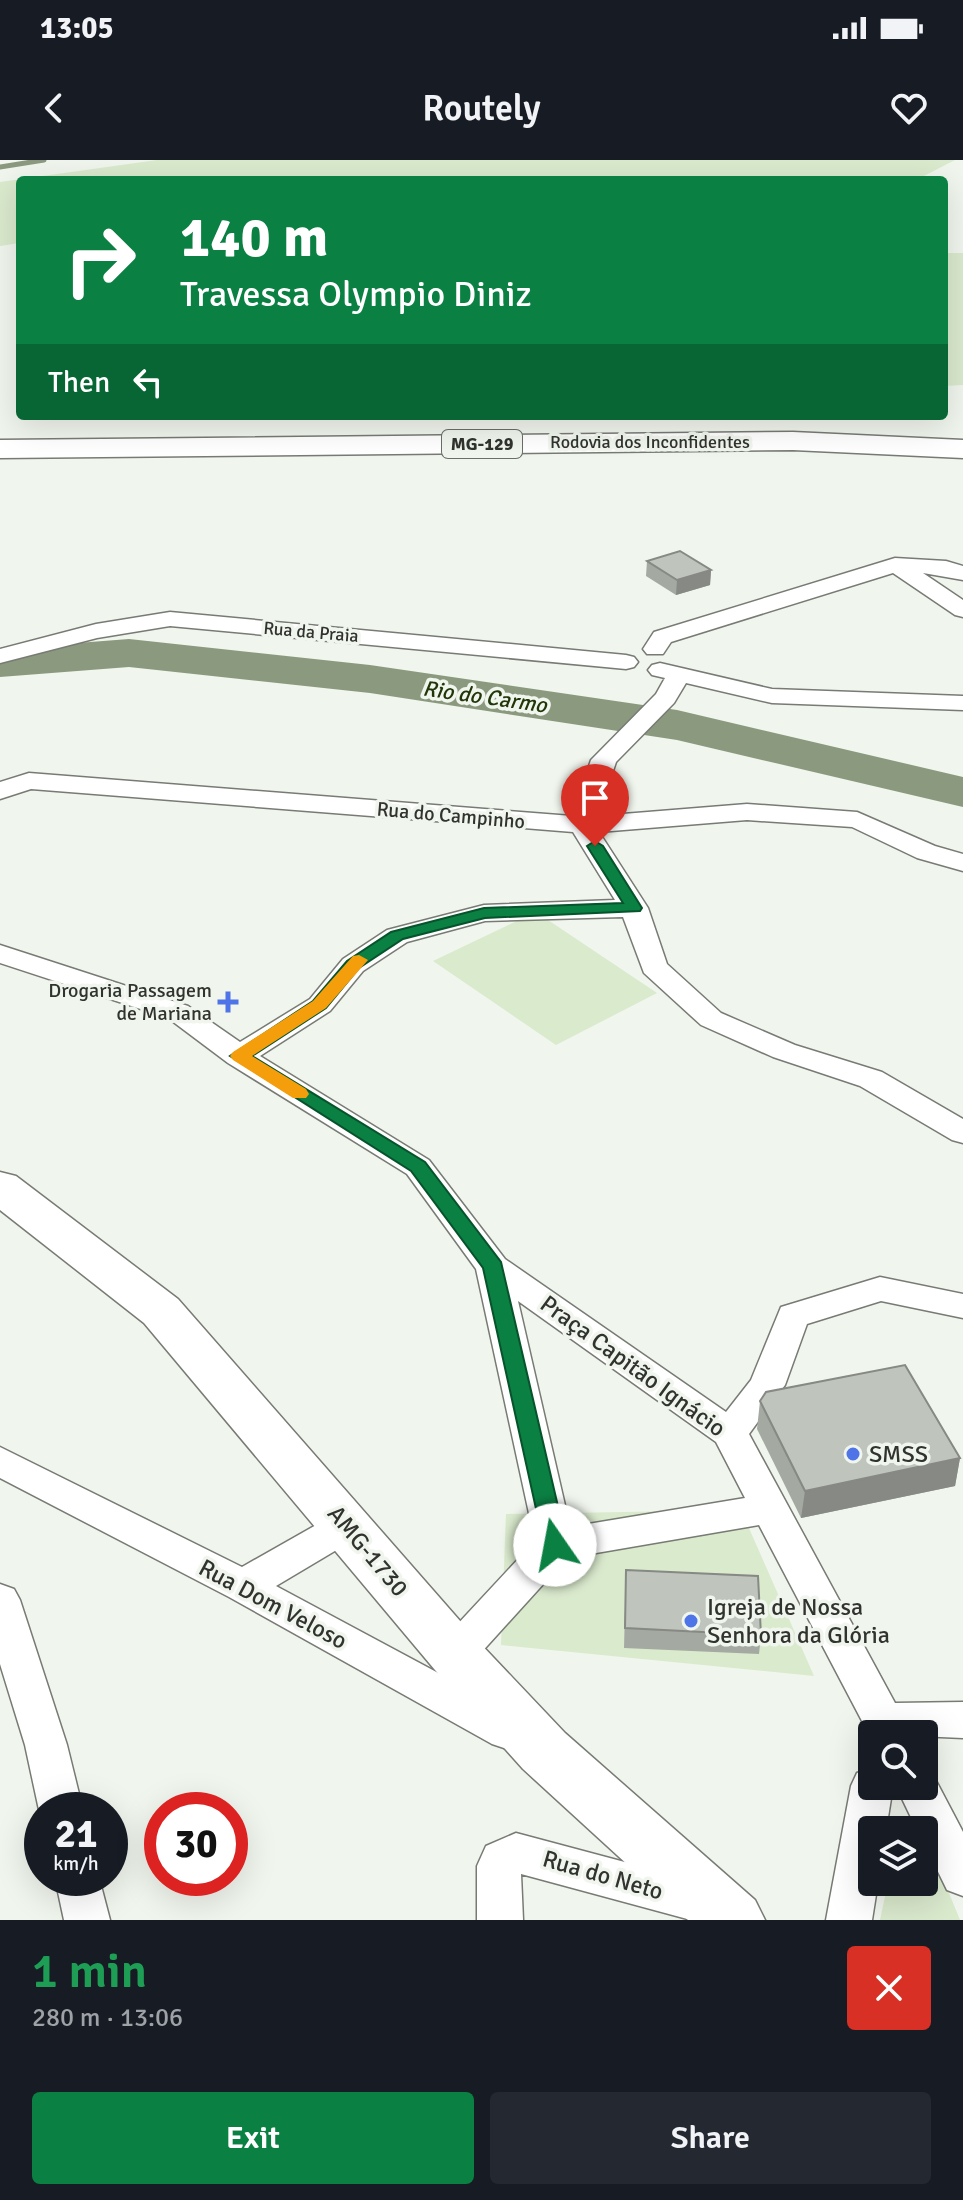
<!DOCTYPE html>
<meta charset="utf-8">
<style>
:root{--surface:#171b24;--page:#242831;--text:#f1f3f6;--muted:#9ea1a6;--accent:#0b8043}
body{margin:0;font-family:Signika,sans-serif;background:var(--page);color:var(--text);height:100vh;display:flex;flex-direction:column;font-size:30px;white-space:nowrap}
*{box-sizing:border-box;margin:0}
p{font-size:26px;color:var(--muted)}
.icon{flex:none;width:44px;height:44px;fill:none;stroke:currentColor;stroke-width:2;stroke-linecap:round;stroke-linejoin:round}
.map{position:relative;height:1760px;overflow:hidden}
.drawer{display:flex;flex-direction:column;background:var(--surface);flex:1}
.drawer>*{flex:none}
.top-card{position:absolute;left:16px;top:16px;width:932px;height:244px;border-radius:8px;box-shadow:0 8px 32px #0002;background:#0b8043;color:#fff;overflow:hidden}
.tools{position:absolute;left:858px;top:1560px;display:grid;gap:16px}
.tools a{display:grid;place-items:center;width:80px;height:80px;border-radius:8px;background:var(--surface);box-shadow:0 8px 32px #0002;font-size:40px}
.speed{position:absolute;left:24px;top:1632px;display:flex;gap:16px;font-size:40px;font-weight:700;text-align:center}
.speed>*{display:grid;place-content:center;width:104px;height:104px;border-radius:50%;background:var(--surface);box-shadow:0 8px 32px #0002;line-height:1}
.speed small{font-size:20px;font-weight:400}
.speed .limit{border:12px solid #d22;background:#fff;color:#111}
.pin{position:absolute;display:grid;place-items:center;width:68px;height:68px;color:#fff;margin:-82px -34px;border-radius:50% 50% 50% 0;rotate:-45deg;box-shadow:0 0 8px #0007}
.pin .icon{rotate:45deg}
.me{position:absolute;width:88px;margin:-44px;rotate:348deg;stroke-linejoin:round;filter:drop-shadow(0 0 6px #0008)}
.turn{display:flex;align-items:center;gap:28px;height:168px;padding:0 32px;font-size:36px}
.turn .icon{width:104px;height:104px;stroke-width:2.5}
.turn b{display:block;font-size:56px;line-height:68px}
.then{display:flex;align-items:center;height:76px;padding:0 32px;background:#0003;gap:16px;font-size:30px}
.round{display:grid;place-items:center;flex:none;width:84px;height:84px;border-radius:8px;background:var(--page)}
.summary{display:flex;align-items:center;justify-content:space-between;height:136px;padding:0 32px}
h1{font-size:48px;font-weight:600;line-height:60px;color:#1e9e55}
.action{display:flex;gap:16px;margin-top:auto;padding:16px 32px}
.action a{flex:1;height:92px;border-radius:8px;background:var(--accent);color:#fff;font-size:32px;font-weight:600;line-height:92px;text-align:center}
.action a+a{background:var(--page);color:var(--text)}
.status{display:flex;justify-content:space-between;align-items:center;height:56px;padding:0 40px;background:var(--surface);direction:ltr}
.status svg{height:22px;fill:currentColor}
header{display:flex;justify-content:space-between;align-items:center;height:104px;padding:0 32px;background:var(--surface);font-size:36px;font-weight:600}
.map>svg:first-child{display:block}
.green{fill:#daeacd}
.lines{fill:none;stroke-linecap:round;stroke-linejoin:round}
.stream{stroke:#8b9a7f;stroke-width:5}
.river{fill:#8b9a7f;fill-rule:evenodd}
.street-casing{stroke:#777b74;stroke-width:3}
.secondary-casing{stroke:#777b74;stroke-width:3}
.primary-casing{stroke:#777b74;stroke-width:3}
.street{fill:#fff;fill-rule:evenodd}
.secondary{fill:#fff;fill-rule:evenodd}
.primary{fill:#fff;fill-rule:evenodd}
.wall{fill:#a4a9a2}
.shaded-wall{fill:#868984}
.building{fill:#bfc4bc;stroke:#868984;stroke-width:2}
.route{fill:#0b8043;stroke:#07532c;stroke-width:2}
.slow{fill:#f59e0b}
.poi-dot{fill:#4e74e7;stroke:#f0f5ed;stroke-width:3}
.labels{text-anchor:middle;stroke-width:7;stroke-linejoin:round;paint-order:stroke}
.far-street-label{font-size:18px;fill:#31332f;stroke:#f0f5ed}
.shield{fill:#f0f5ed;stroke:#6a6d68;stroke-width:2}
.shield-label{font-size:18px;font-weight:bold;fill:#31332f}
.street-label{font-size:20px;fill:#31332f;stroke:#f0f5ed}
.poi-label{font-size:20px;fill:#31332f;stroke:#f0f5ed;text-anchor:end}
.water-label{font-size:22px;font-style:italic;fill:#223709;stroke:#f0f5ed}
.near-street-label{font-size:24px;fill:#31332f;stroke:#f0f5ed}
.near-poi-label{font-size:24px;fill:#31332f;stroke:#f0f5ed;text-anchor:start}
</style>
<div class="status"><b>13:05</b><svg viewBox="0 0 49 12"><path d="M0 12V9h3v3zM5 12V6h3v6zM10 12V3h3v9zM15 12V0h3v12zM26 1h20v11H26zM47 4h2v5h-2z"/></svg></div>
<header><svg class="icon" aria-label="back" viewBox="0 0 24 24"><path d="M15 5l-7 7 7 7"/></svg>Routely<svg class="icon" aria-label="heart" viewBox="0 0 24 24"><path d="M12 20l-8-8c-3-5 5-10 8-4 3-6 11-1 8 4z"/></svg></header>
<div class="map">
<svg width="963" height="1760" viewBox="0 0 963 1760">
<rect width="100%" height="100%" fill="#f0f5ed"/>
<!-- green -->
<path class="green" d="M157 0H955L916 20H20V83L0 86V22Z
M944 93H963V225L944 226Z
M536 752 657 833 556 885 433 801Z
M741 1350 814 1516 501 1485 506 1354Z
M924 1672 960 1760H880L888 1722H924Z"/>
<g class="lines">
<!-- stream -->
<path class="stream" d="M0 7 44 0"/>
<!-- river -->
<path class="river" d="M129 479 370 505 677 550 963 617V647L677 580 370 533 129 507 0 517V489Z"/>
<!-- street casing -->
<g class="street-casing">
<path id="street" d="M895 398 946 401 963 406V420L923 413 963 440V457L955 455 893 413 671 482 663 494H647L643 489 654 472Z
M170 452 626 495 634 497 638 502 634 507 626 509 170 466 97 478 0 503V489L96 464Z
M660 503 772 529 963 536V550L772 543 686 523 674 543 616 602 598 656 747 644 857 652 935 686 963 694V711L917 698 852 667 747 660 599 672 648 748 667 804 721 853 795 885 882 912 963 959V983L952 980 860 926 773 897 701 865 644 813 623 757 485 761 407 782 363 811 330 851 260 896 429 1000 505 1099 726 1252 751 1220 781 1147 880 1117 963 1134V1158L881 1141 807 1164 785 1225 749 1274 895 1543 963 1542V1578L872 1574V1589L866 1587 860 1574 862 1561 759 1365 567 1398 469 1506 455 1511 441 1506 435 1494 441 1482 535 1381 476 1109 407 1014 228 903 168 858 0 803V785L188 846 240 882 310 839 343 799 387 770 484 745 615 740 573 672 31 629 0 639V622L29 613 572 656 591 600 656 534 665 518 652 515 648 510 652 505ZM518 1141 716 1282 745 1338 570 1367Z
M0 1287 242 1407 332 1356 346 1351 360 1356 365 1366 360 1376 276 1426 522 1558 528 1571 522 1584 507 1589 492 1584 229 1437 0 1318Z
M0 1424 14 1429 20 1440 67 1585 83 1650H42V1656L39 1650 25 1585 0 1504Z
M872 1608V1626H893L886 1670H872V1722H878L872 1760H826L851 1626 857 1613Z
M924 1610 932 1613 963 1672V1736L947 1730 924 1683V1670H917L896 1626H924Z
M516 1673 692 1720 708 1726 714 1740 708 1754 691 1760 521 1714 523 1760H477V1706L486 1686Z
M55 1718H99L110 1760H64Z"/>
</g>
<!-- secondary casing -->
<g class="secondary-casing">
<path id="secondary" d="M0 1012 16 1016 178 1139 475 1478 565 1573 755 1740 765 1760H688L523 1609 435 1510 144 1163 0 1050Z"/>
</g>
<!-- primary casing -->
<g class="primary-casing">
<path id="primary" d="M793 272 963 280V298L793 290 0 298V280Z"/>
</g>
<!-- street -->
<use href="#street" class="street"/>
<!-- secondary -->
<use href="#secondary" class="secondary"/>
<!-- primary -->
<use href="#primary" class="primary"/>
</g>
<!-- wall -->
<path class="wall" d="M647 401 711 410 710 425 676 435 646 416Z
M760 1241 960 1298 955 1326 801 1358 757 1269Z
M626 1410 761 1475 759 1494 624 1488Z"/>
<!-- shaded-wall -->
<path class="shaded-wall" d="M711 410 710 425 676 435 677 420Z
M960 1298 955 1326 801 1358 805 1331Z"/>
<!-- building -->
<path class="building" d="M680 391 711 410 677 420 647 401Z
M905 1205 960 1298 805 1331 760 1241 766 1232Z
M626 1410 758 1416 761 1475 625 1468Z"/>
<!-- route -->
<path class="route" d="M595 681 603 686 642 748 640 751 485 758 403 779 359 808 326 848 252 896 425 1002 501 1102 567 1385 564 1391 555 1394 547 1391 544 1385 483 1108 411 1011 230 896 313 841 347 801 391 772 484 748 623 743 587 686Z"/>
<!-- slow -->
<path class="slow" d="M359 795 368 800 326 848 252 896 306 929 309 934 306 938H293L233 900 230 896 233 892 313 841 353 796Z"/>
<!-- markers -->
<g class="poi-dot">
<path d="M224 830h8v8h8v8h-8v8h-8v-8h-8v-8h8z"/>
<circle cx="853" cy="1294" r="8"/>
<circle cx="691" cy="1461" r="8"/>
</g>
<g class="labels">
<!-- far-street labels -->
<g class="far-street-label">
<text x="650" y="288">Rodovia dos Inconfidentes</text>
<text transform="translate(311 472) rotate(5)" y="6">Rua da Praia</text>
</g>
<!-- shield labels -->
<rect class="shield" x="442" y="270" width="80" height="28" rx="6"/>
<g class="shield-label">
<text x="482" y="290">MG-129</text>
</g>
<!-- street labels -->
<g class="street-label">
<text transform="translate(451 655) rotate(5)" y="7">Rua do Campinho</text>
</g>
<!-- poi labels -->
<g class="poi-label">
<text x="212" y="837">Drogaria Passagem<tspan x="212" dy="23">de Mariana</tspan></text>
</g>
<!-- water labels -->
<g class="water-label">
<text transform="translate(485 536) rotate(8)" y="8">Rio do Carmo</text>
</g>
<!-- near-street labels -->
<g class="near-street-label">
<text transform="translate(633 1206) rotate(36)" y="8">Praça Capitão Ignácio</text>
<text transform="translate(368 1391) rotate(50)" y="8">AMG-1730</text>
<text transform="translate(273 1444) rotate(28)" y="8">Rua Dom Veloso</text>
<text transform="translate(603 1715) rotate(16)" y="8">Rua do Neto</text>
</g>
<!-- near-poi labels -->
<g class="near-poi-label">
<text x="869" y="1302">SMSS</text>
<text x="707" y="1455">Igreja de Nossa<tspan x="707" dy="28">Senhora da Glória</tspan></text>
</g>
</g>
</svg>
<div class="tools">
<a><svg class="icon" aria-label="search" viewBox="0 0 24 24"><circle cx="10" cy="10" r="6"/><path d="M15 15l6 6"/></svg></a>
<a><svg class="icon" aria-label="layers" viewBox="0 0 24 24"><path d="M12 4l9 5-9 5-9-5zM3 14l9 5 9-5"/></svg></a>
</div>
<div class="speed"><div>21<small>km/h</small></div><div class="limit">30</div></div>
<div class="pin" style="left:595px;top:686px;background:#d93025"><svg class="icon" aria-label="arrive" viewBox="0 0 24 24"><path d="M6 21V4h12l-3 4 3 4H6"/></svg></div>
<svg class="me" style="left:555px;top:1385px" viewBox="-20 -20 40 40"><circle r="19" fill="#fff"/><path d="M0-13L10 11 0 6-10 11z" fill="#0b8043"/></svg>
<div class="top-card">
<div class="turn"><svg class="icon" aria-label="right" viewBox="0 0 24 24"><path d="M7 20v-9h11M14 6l5 5-5 5"/></svg><div><b>140 m</b>Travessa Olympio Diniz</div></div>
<div class="then">Then<svg class="icon" aria-label="left" viewBox="0 0 24 24"><path d="M17 20v-9H6M10 6l-5 5 5 5"/></svg></div>
</div>
</div>
<section class="drawer">
<div class="summary"><div><h1>1 min</h1><p>280 m · 13:06</p></div><a class="round" style="background:#d93025;color:#fff"><svg class="icon" aria-label="close" viewBox="0 0 24 24"><path d="M6 6l12 12M18 6L6 18"/></svg></a></div>
<div class="action"><a>Exit</a><a>Share</a></div>
</section>
